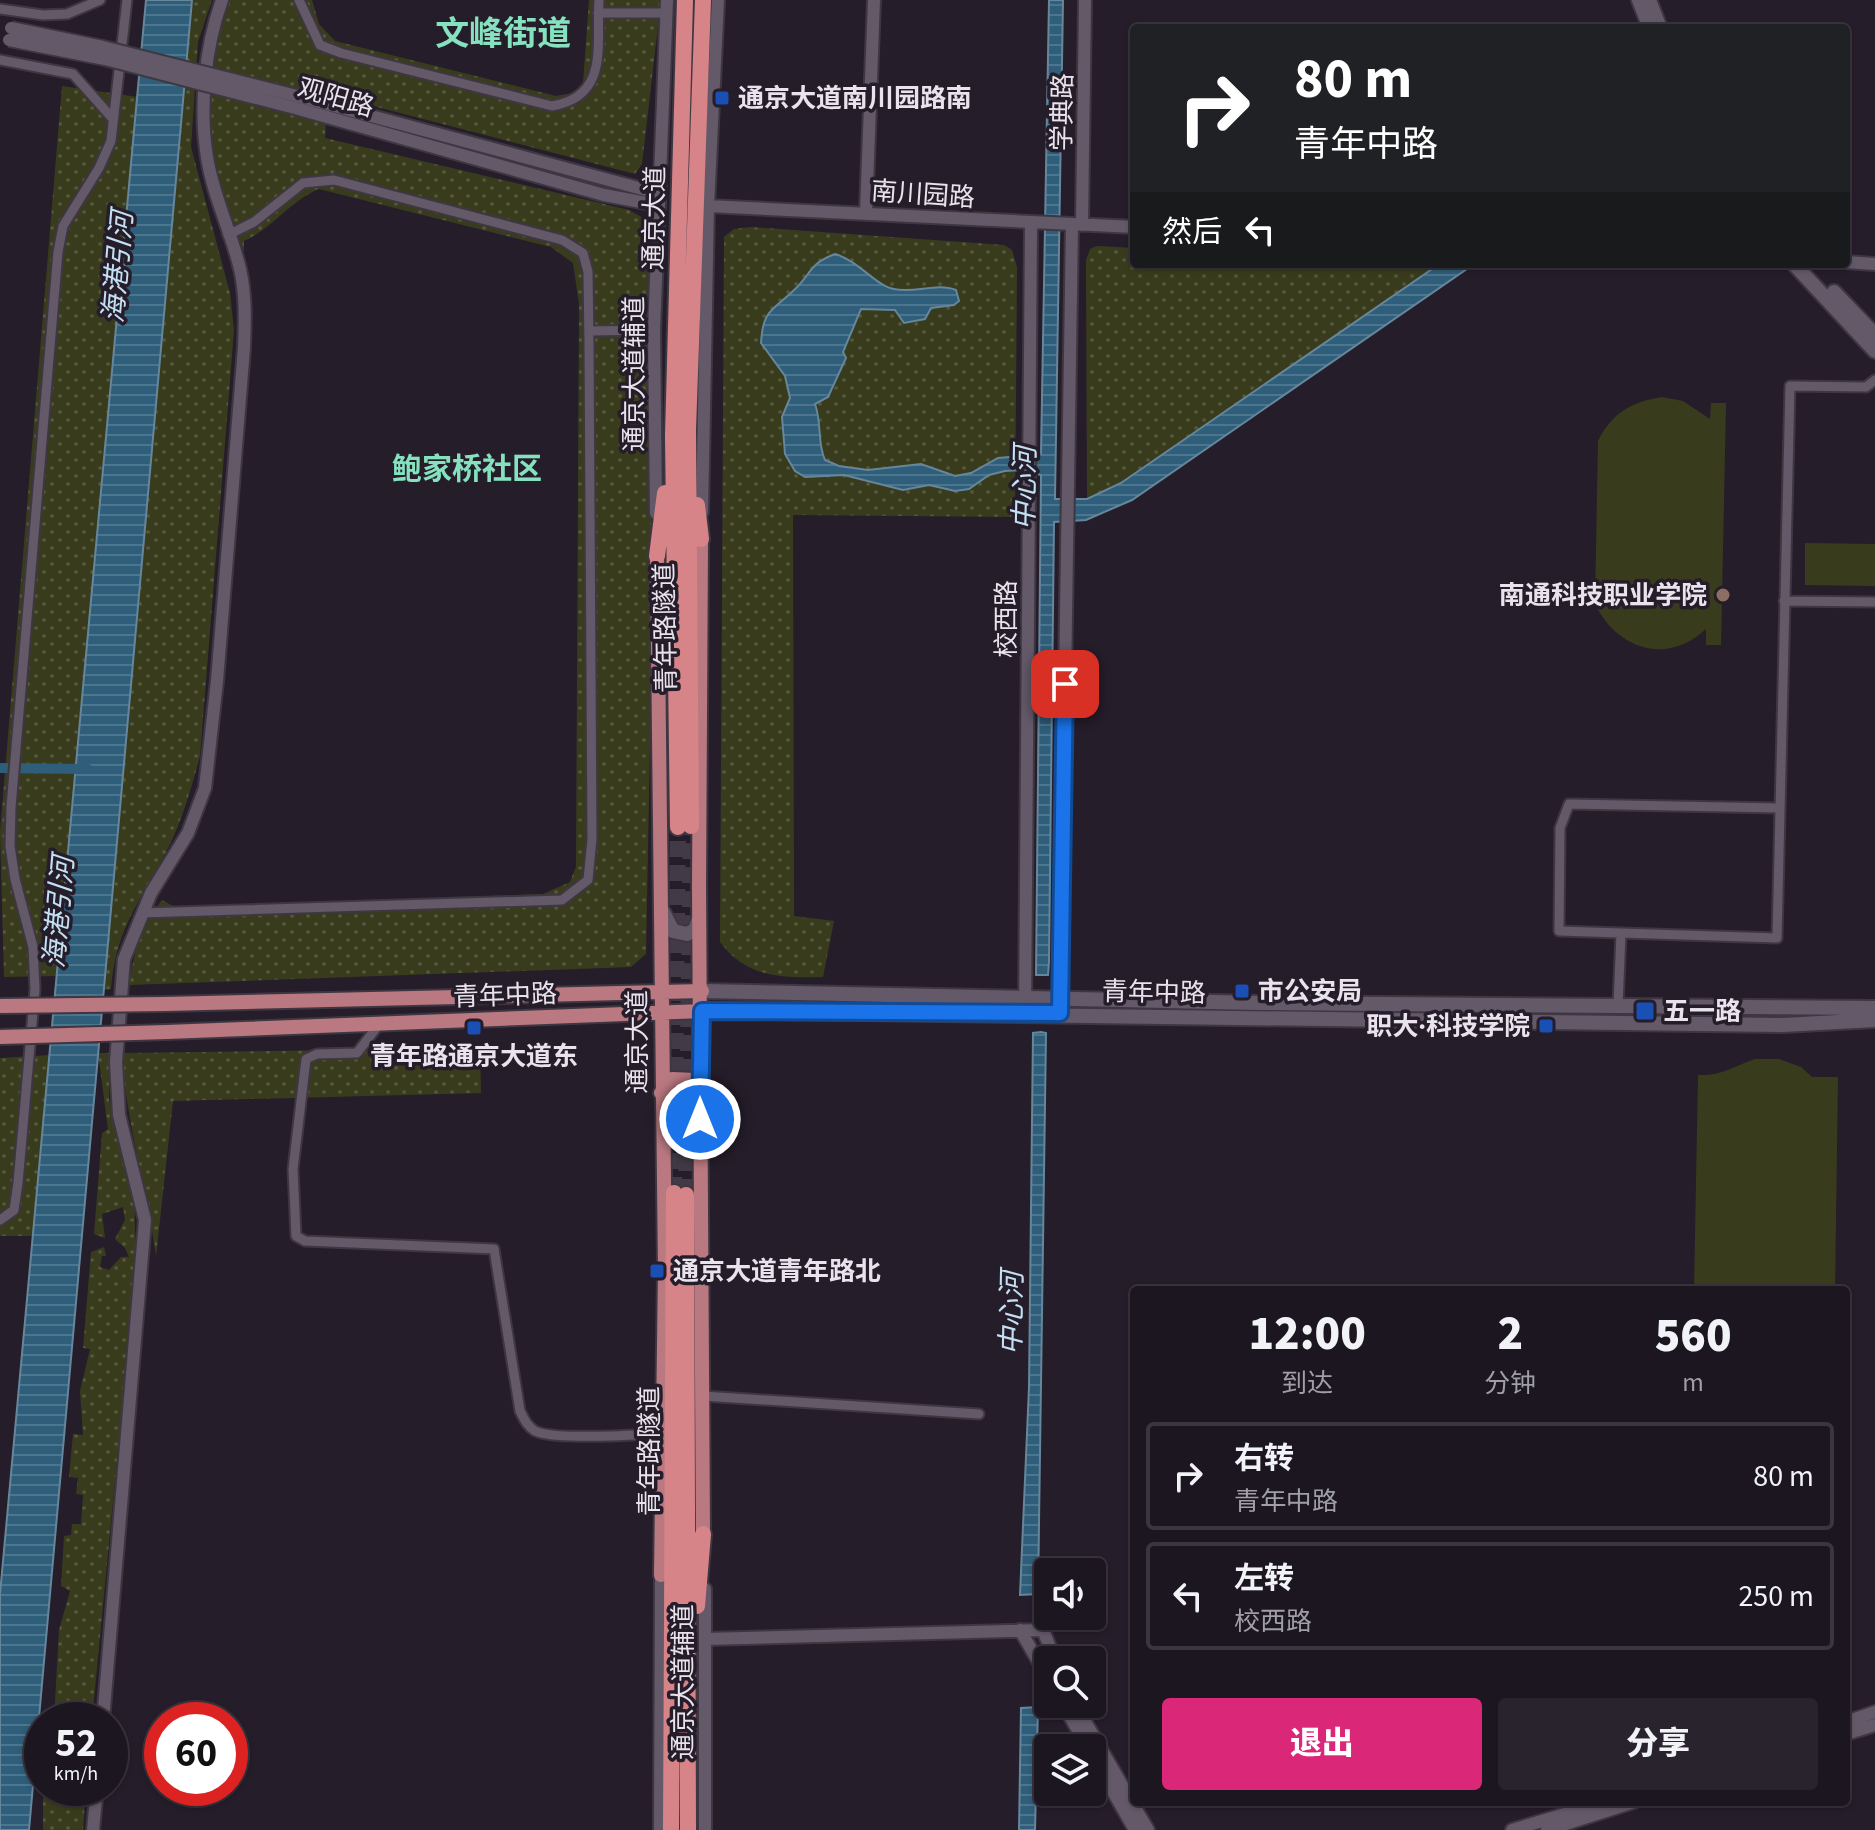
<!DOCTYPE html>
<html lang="zh">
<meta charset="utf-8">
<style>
:root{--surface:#1c1620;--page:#29232d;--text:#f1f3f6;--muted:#a09fa5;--line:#3a353e;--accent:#db2777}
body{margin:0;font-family:"Source Sans 3","Noto Sans SC",sans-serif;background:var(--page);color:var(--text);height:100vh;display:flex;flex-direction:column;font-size:30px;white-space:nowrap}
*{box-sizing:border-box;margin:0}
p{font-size:26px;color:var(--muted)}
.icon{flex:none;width:44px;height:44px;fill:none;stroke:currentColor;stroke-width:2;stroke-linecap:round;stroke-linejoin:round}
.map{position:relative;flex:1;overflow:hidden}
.drawer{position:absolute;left:1130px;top:1286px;width:720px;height:520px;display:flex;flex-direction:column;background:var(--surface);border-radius:8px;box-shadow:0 2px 6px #0004,0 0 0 2px var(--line)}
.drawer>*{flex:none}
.top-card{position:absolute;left:1130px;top:24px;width:720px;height:244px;border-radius:8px;box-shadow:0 2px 6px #0004,0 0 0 2px var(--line);background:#202124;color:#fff;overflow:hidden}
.fabs{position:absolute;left:1034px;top:1558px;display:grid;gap:16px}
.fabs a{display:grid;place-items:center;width:72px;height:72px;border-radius:8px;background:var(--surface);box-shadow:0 2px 6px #0004,0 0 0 2px var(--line);font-size:40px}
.speed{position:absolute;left:24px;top:1702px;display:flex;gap:16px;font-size:40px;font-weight:700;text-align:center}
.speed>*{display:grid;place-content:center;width:104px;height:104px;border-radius:50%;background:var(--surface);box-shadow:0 2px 6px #0004,0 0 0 2px var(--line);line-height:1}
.speed small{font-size:20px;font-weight:400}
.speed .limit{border:12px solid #d22;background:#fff;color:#111}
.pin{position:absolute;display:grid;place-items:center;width:68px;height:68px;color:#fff;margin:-34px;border-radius:16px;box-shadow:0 4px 12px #0006}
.me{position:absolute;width:88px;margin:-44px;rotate:0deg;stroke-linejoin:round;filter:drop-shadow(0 0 6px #0008)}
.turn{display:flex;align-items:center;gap:28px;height:168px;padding:0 32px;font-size:36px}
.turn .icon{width:104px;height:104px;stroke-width:2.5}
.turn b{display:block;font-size:56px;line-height:68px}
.then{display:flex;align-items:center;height:76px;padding:0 32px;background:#0003;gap:16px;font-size:30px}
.eta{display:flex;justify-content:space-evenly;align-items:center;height:136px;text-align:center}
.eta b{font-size:48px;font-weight:800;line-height:56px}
.button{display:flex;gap:16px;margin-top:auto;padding:16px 32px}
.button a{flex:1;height:92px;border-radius:8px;background:var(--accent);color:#fff;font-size:32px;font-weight:800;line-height:92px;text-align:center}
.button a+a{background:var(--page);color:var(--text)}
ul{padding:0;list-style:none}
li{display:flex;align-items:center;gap:24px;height:108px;margin:0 16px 12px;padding:0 16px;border:4px solid var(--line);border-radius:8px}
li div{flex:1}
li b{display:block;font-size:30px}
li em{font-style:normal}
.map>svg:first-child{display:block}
.grass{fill:url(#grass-dots)}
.garden{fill:#393c1c}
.water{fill:url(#water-rules);stroke:#66869c;stroke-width:2}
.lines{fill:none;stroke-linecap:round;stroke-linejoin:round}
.canal{stroke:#2f5e7a;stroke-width:10}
.trunk-tunnel{stroke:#423b47;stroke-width:16;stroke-dasharray:16 8;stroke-linecap:butt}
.minor-casing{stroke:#3e3742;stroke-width:13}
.tertiary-casing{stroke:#3e3742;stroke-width:16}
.secondary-casing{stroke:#3e3742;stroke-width:18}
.primary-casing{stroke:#3e3742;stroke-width:18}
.trunk-casing{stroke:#3e3742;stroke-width:20}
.minor{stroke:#635969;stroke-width:9}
.tertiary{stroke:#635969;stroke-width:12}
.secondary{stroke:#635969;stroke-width:14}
.primary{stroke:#ba7980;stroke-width:14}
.trunk{stroke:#d78488;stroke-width:16}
.tertiary-bridge-casing{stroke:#3e3742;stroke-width:16;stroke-linecap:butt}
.primary-bridge-casing{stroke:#3e3742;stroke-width:18;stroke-linecap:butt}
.tertiary-bridge{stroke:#635969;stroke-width:12}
.primary-bridge{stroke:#ba7980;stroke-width:14}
.route-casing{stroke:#114b97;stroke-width:20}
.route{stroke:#1a73e8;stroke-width:14}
.transit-dot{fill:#1a4fb4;stroke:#251d2a;stroke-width:3}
.education-dot{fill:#8d6e63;stroke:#251d2a;stroke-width:3}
.labels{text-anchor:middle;stroke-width:7;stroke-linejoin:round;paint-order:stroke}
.street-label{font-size:26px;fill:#e8e3ec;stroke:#251d2a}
.poi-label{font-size:26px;font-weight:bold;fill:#e8e3ec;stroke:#251d2a;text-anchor:start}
.water-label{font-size:28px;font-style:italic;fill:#c4e0f3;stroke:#251d2a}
.quarter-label{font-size:30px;font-weight:bold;fill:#86e1bf;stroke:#251d2a}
.district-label{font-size:34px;font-weight:bold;fill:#86e1bf;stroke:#251d2a}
</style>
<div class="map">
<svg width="1875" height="1830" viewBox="0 0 1875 1830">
<defs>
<pattern id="grass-dots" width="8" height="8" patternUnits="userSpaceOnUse" patternTransform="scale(2)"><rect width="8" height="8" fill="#393c1c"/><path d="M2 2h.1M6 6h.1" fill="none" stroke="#56583d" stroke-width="1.8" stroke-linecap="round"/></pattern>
<pattern id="water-rules" width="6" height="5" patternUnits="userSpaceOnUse" patternTransform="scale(2)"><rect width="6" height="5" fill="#2f5e7a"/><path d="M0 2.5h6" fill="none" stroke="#4d758d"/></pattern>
</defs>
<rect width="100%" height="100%" fill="#251d2a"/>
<!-- grass -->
<path class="grass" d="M192 0H212L198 42 191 147 230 293 234 330 200 756C190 793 179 832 159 865 134 910 115 936 111 989L103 990Z
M229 0H312L319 24 335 41 556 96 573 93 583 83 589 0H661L642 164 635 174 327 94 325 138 629 210 643 218 649 232 652 637 646 954 631 967 128 985 141 927 162 900 175 907 543 894 570 882 576 867 579 304 573 263 551 247 319 189C290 201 273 228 244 241V252C207 160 198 95 229 0Z
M62 86 138 97 57 976 4 977 0 832Z
M750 227 1004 245 1012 250 1017 267 1015 517 793 515 794 916 834 921 823 977C781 978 747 978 720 942L724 237 734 229Z
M1097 246 1134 248V264L1438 265 1121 483 1087 499 1086 260 1090 249Z
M480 1048 481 1093 173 1101 156 1256C147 1188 126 1123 122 1053Z
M98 1053H109V1099L134 1195 136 1262 92 1720H54L59 1630 70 1591 61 1586 64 1536 71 1535 72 1524H81L83 1495 76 1494 78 1478 69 1477 73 1434 83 1435 80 1391 90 1349 83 1348 91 1252 104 1247 106 1256H102L100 1267 109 1270 121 1257H129L125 1248 115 1239 125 1220 123 1207 102 1214 105 1238 94 1234 102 1133 108 1129Z
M50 1055 33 1236H0V1058Z
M43 1788H86L83 1830H43Z"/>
<!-- garden -->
<path class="garden" d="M1662 397 1683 401 1710 419 1711 403H1726L1721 645H1706V629C1667 666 1617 649 1595 604L1598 441C1612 413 1631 402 1662 397Z
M1805 543 1875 544V586L1805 585Z
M1755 1059H1779L1801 1067 1812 1077H1838L1835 1290H1694L1698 1075C1722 1076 1732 1067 1755 1059Z"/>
<!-- water -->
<path class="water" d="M146 0H192L29 1830H0V1594Z
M1049 0H1063L1055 499H1087L1121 483 1438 265 1474 264 1132 500 1086 520 1054 522 1049 962 1048 975H1036L1041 475 1022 470 1005 471 989 475 969 489 955 491 929 485 903 490 844 475 805 477 795 471 785 454 782 417 790 398 785 376 761 343C763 310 771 312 793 291 812 274 808 264 835 254 859 261 876 286 894 289 914 294 937 282 956 290L959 301 954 305 931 308 925 319 904 323 895 310 861 309 843 352 846 358 828 397 815 404C822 423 817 443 825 460L839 466 868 470 921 464 955 476 971 473 998 458 1041 454Z
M1041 1032 1046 1033 1038 1594 1020 1595 1029 1387 1033 1033Z
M1038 1707 1035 1830H1019L1021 1708Z"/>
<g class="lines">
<!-- canal -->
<path class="canal" d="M0 768 88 769"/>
<!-- trunk-tunnel -->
<path class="trunk-tunnel" d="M674 1193 678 827
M686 1195 691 826"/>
<!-- minor casing -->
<g class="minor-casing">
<path id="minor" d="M299 0 320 45 341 53 552 106C610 96 596 45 599 0
M0 9 43 15 67 14 100 0
M598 13H666
M0 60 73 74 113 119
M589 331 654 330
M1784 601 1875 602
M1779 808 1569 804 1560 828 1559 931 1777 938 1790 386 1866 387 1875 380
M142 913 562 900 588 880 592 839 589 344 588 272 583 253 562 240 334 180 303 183 254 222 228 235
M1618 1005 1621 933
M380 1023 357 1053 317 1054 306 1059 293 1169 296 1236 305 1241 494 1249 520 1411C524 1419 527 1426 535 1431 556 1441 636 1434 663 1434
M0 1220 14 1210 18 1183 35 989 33 947 15 879 10 846 11 807 58 252 63 226 99 168 111 141 127 0
M703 1396 979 1414"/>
</g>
<!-- tertiary casing -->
<g class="tertiary-casing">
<path id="tertiary" d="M297 96 657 193
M295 108 604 195 657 205
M708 206 1134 227
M866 212 874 0
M1082 225 1085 0
M1846 262 1875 264
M702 512 708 206 718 0
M656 513 654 330 667 0
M1060 1006 1072 225
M1025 1014 1031 224
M705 1589V1830
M1020 1630 1048 1678
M706 1639 1043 1630 1055 1660
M1063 1704 1088 1748
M1075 1704 1148 1830
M103 1720 145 1220 119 1115 116 1062 124 959 151 893 188 833 205 788 217 681 244 348C245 321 246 295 240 269 231 231 213 196 207 157 199 108 205 47 222 0
M1846 1722 1875 1712
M1846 1734 1875 1725
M1092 1755 1135 1830
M93 1830 97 1788
M660 1830 661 1575
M1512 1830 1605 1802
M1547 1830 1634 1802"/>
</g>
<!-- secondary casing -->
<g class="secondary-casing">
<path id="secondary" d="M1639 0 1650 28
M1649 0 1660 28
M1794 264 1875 351
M1834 292 1875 335
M663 912 673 931 687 934 695 930 699 919
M702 991 1259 1003 1875 1008
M702 1011 1783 1025 1875 1020"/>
</g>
<!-- primary casing -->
<g class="primary-casing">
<path id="primary" d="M701 539 699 886 703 1534
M657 556 665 1270 661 1575
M164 1004 702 991
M167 1032 702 1011
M661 1093 672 1079 695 1080 700 1089"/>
</g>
<!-- trunk casing -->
<g class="trunk-casing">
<path id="trunk" d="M697 505 701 539
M657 556 665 493
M691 826 688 430 703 0
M678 827 673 436 685 0
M686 1195 688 1830
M697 1606 703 1534
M671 1830 674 1193"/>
</g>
<!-- minor -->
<use href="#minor" class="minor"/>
<!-- tertiary -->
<use href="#tertiary" class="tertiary"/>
<!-- secondary -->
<use href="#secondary" class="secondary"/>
<!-- primary -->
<use href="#primary" class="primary"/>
<!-- trunk -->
<use href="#trunk" class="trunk"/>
<!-- tertiary-bridge casing -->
<g class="tertiary-bridge-casing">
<path id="tertiary-bridge" d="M11 28 103 47 297 96
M9 40 105 59 295 108"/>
</g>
<!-- primary-bridge casing -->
<g class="primary-bridge-casing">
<path id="primary-bridge" d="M0 1006 164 1004
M0 1037 167 1032"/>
</g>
<!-- tertiary-bridge -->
<use href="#tertiary-bridge" class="tertiary-bridge"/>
<!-- primary-bridge -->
<use href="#primary-bridge" class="primary-bridge"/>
</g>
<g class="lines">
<!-- route casing -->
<g class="route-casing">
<path id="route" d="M700 1119 702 1011 1060 1013 1065 684"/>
</g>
<!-- route -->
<use href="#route" class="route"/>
</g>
<!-- markers -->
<g class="transit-dot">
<rect x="714" y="90" width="16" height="16" rx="4"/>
<rect x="1234" y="983" width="16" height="16" rx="4"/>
<rect x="1635" y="1001" width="20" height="20" rx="4"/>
<rect x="1538" y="1018" width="16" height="16" rx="4"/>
<rect x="466" y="1020" width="16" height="16" rx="4"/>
<rect x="649" y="1263" width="16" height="16" rx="4"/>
</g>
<circle class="education-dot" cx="1723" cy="595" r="8"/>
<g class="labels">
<!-- street labels -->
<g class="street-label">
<text transform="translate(336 97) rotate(16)" y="9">观阳路</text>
<text transform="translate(1062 112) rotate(-89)" y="9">学典路</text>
<text transform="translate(923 194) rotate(4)" y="9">南川园路</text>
<text transform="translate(654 218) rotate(-89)" y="9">通京大道</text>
<text transform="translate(634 374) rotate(-90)" y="9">通京大道辅道</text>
<text transform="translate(1006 619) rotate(-90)" y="9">校西路</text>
<text transform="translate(665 628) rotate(-91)" y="9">青年路隧道</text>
<text transform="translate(1154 992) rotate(1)" y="9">青年中路</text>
<text transform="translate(505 995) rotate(-2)" y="9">青年中路</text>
<text transform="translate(637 1042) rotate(-90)" y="9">通京大道</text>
<text transform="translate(649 1451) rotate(-90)" y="9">青年路隧道</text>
<text transform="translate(683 1682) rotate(-90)" y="9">通京大道辅道</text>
</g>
<!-- poi labels -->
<g class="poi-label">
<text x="738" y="107">通京大道南川园路南</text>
<text x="1707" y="604" text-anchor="end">南通科技职业学院</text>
<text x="1258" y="1000">市公安局</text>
<text x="1663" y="1020">五一路</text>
<text x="1530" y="1035" text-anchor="end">职大·科技学院</text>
<text x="474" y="1065" text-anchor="middle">青年路通京大道东</text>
<text x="673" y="1280">通京大道青年路北</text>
</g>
<!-- water labels -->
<g class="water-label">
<text transform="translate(117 267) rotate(-85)" y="10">海港引河</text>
<text transform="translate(1024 488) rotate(-89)" y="10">中心河</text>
<text transform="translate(58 912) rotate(-85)" y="10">海港引河</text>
<text transform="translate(1011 1313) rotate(-89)" y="10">中心河</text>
</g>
<!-- quarter labels -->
<g class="quarter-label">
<text x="467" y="479">鲍家桥社区</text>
</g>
<!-- district labels -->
<g class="district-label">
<text x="503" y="45">文峰街道</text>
</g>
</g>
</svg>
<div class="fabs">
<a><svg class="icon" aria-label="sound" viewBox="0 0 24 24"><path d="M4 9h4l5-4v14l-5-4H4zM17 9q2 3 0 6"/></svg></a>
<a><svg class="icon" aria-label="search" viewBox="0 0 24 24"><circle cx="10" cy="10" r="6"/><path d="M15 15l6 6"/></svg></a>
<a><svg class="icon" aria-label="layers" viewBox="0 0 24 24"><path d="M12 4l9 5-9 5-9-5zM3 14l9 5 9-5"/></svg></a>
</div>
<div class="speed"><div>52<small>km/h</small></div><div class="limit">60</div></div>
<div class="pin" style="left:1065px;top:684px;background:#d93025"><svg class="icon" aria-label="arrive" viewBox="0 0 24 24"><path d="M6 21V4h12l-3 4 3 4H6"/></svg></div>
<svg class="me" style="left:700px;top:1119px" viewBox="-20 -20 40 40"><circle r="17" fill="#1a73e8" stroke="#fff" stroke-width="3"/><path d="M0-11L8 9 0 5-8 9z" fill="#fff"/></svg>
<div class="top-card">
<div class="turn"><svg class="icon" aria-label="right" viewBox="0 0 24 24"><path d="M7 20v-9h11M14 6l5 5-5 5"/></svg><div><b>80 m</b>青年中路</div></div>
<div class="then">然后<svg class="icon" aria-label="left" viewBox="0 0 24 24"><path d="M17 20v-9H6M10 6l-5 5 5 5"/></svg></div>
</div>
<section class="drawer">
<div class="eta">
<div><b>12:00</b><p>到达</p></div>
<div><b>2</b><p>分钟</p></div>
<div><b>560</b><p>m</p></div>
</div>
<ul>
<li><svg class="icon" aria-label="right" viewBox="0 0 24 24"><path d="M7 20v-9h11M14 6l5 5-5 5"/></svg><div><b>右转</b><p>青年中路</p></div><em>80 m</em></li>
<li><svg class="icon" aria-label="left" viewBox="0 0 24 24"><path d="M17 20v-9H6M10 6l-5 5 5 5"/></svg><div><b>左转</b><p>校西路</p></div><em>250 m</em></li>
</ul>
<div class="button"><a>退出</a><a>分享</a></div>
</section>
</div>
